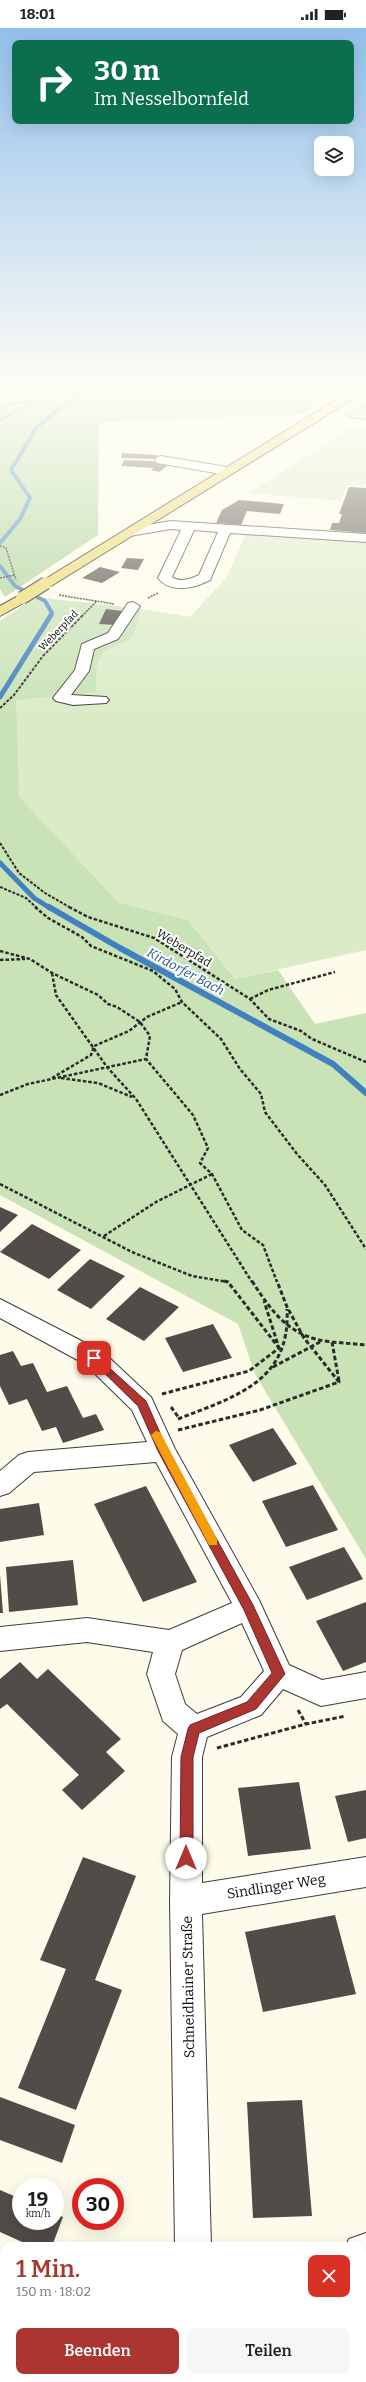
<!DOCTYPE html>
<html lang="de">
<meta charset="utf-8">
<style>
:root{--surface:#fff;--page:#f6f6f6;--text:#202124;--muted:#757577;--accent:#ab3631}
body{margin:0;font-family:Bitter,serif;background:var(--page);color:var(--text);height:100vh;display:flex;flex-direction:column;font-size:15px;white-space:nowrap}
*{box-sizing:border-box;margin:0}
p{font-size:13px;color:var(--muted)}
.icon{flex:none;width:22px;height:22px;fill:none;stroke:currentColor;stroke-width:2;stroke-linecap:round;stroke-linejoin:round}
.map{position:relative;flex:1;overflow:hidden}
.drawer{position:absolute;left:0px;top:2214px;width:366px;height:140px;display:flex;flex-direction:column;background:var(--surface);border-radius:12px 12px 0 0;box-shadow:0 4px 16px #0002}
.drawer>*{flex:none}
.hud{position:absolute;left:12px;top:12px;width:342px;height:84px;border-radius:8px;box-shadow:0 4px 16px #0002;background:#0b6e4f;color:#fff;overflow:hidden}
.tools{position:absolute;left:314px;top:108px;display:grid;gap:8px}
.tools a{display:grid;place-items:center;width:40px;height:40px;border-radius:8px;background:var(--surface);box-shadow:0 4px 16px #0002;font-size:20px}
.speed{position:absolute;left:12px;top:2150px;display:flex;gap:8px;font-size:20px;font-weight:700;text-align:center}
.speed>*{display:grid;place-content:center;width:52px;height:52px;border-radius:50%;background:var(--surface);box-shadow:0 4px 16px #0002;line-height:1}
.speed small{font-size:10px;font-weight:400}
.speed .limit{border:6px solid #d22;background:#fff;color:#111}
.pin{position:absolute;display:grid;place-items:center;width:34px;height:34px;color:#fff;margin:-17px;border-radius:8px;box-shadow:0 2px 6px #0006}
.me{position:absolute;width:44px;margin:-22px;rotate:0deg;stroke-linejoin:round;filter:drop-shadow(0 0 3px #0008)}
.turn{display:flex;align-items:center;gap:14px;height:84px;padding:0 16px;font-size:18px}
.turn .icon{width:52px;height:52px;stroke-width:2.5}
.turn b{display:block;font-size:28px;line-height:34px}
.round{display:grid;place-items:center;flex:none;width:42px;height:42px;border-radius:8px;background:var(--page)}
.head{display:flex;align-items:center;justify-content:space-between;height:68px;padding:0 16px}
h1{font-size:24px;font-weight:600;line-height:30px;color:var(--accent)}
.cta{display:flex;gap:8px;margin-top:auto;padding:8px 16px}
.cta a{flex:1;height:46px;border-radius:8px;background:var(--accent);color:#fff;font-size:16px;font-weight:600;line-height:46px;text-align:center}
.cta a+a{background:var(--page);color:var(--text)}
.status{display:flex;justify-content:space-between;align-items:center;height:28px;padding:0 20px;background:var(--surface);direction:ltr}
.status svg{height:11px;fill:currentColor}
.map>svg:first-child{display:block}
.green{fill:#c9e3b7}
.forest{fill:#acd297}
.pitch{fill:#dbebc7}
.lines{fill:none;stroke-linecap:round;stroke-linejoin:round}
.stream-far2{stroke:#4181bf;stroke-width:4}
.stream-far1{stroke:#4181bf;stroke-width:5}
.stream{stroke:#4181bf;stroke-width:6}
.building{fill:#514c47}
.minor-casing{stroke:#3d3d3d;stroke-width:2}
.major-casing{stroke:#1b1b1b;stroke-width:2}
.path-far3{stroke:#2c2c2c;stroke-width:1.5;stroke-dasharray:2 1;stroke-linecap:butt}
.path-far2{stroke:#2c2c2c;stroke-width:2;stroke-dasharray:3 1.5;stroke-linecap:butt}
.path-far1{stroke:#2c2c2c;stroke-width:2.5;stroke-dasharray:3.5 2;stroke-linecap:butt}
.path{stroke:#2c2c2c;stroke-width:3;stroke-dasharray:4.5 2.5;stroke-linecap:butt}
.minor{fill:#fff;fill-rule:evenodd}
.major{fill:#ebd86b;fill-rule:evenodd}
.major-bridge-casing{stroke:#1b1b1b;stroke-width:14;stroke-linecap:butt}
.major-bridge{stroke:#ebd86b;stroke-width:12}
.route{fill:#ab3631;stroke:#6f2320}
.slow{fill:#f59e0b}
.labels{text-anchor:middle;stroke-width:4;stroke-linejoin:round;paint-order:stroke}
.far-street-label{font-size:10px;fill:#0a0a0a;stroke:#fff}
.street-label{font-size:12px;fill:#0a0a0a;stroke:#fff}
.water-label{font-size:13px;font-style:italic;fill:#21548e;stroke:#fff}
.near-street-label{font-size:14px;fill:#0a0a0a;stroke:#fff}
</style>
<div class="status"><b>18:01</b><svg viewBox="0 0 49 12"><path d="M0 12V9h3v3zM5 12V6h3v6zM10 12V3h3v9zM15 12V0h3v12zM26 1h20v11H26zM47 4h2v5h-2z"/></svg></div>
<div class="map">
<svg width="366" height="2354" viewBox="0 0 366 2354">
<rect width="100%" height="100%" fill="#fdfbe9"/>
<!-- green -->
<path class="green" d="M35 569 142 581 132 611 103 625 118 874 188 892 235 951 278 942 315 996 366 985V1531L255 1346 238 1296 0 1167V593Z"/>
<!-- forest -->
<path class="forest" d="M0 360H343L302 386 99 394 98 507 5 569 0 561Z
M366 372V389L341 387Z"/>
<!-- pitch -->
<path class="pitch" d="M349 401 366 402V456L347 458 341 473 248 465Z
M246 506 366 514V922L235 951 188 892 118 874 19 769 16 672 96 664C95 627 97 625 132 611L142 581 190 589 226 550Z"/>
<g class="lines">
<!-- stream-far2 -->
<path class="stream-far2" d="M0 515 20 491 30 470 11 442 37 399 85 360
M0 538 15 558 45 573 52 585 50 588"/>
<!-- stream-far1 -->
<path class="stream-far1" d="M0 669 51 587
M0 835 34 870 50 880"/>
<!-- stream -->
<path class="stream" d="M49 879 120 920 333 1036 366 1065"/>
</g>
<!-- building -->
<path class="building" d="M122 425 157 427 156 431 121 430Z
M124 432 151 433 170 436 159 444 151 442 154 440 121 438Z
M349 459 366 460V505L330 502 332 495H339L342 486H339Z
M239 472 284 476 280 486 247 483 241 497 216 495 222 482Z
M127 530 144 531 138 542 121 540Z
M100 539 120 544 102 555 82 550Z
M106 581 122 583 115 597 99 596Z
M0 1179 18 1187 0 1204Z
M32 1196 81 1222 49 1251 0 1224Z
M90 1231 125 1248 91 1281 57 1262Z
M140 1259 179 1279 144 1313 106 1291Z
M213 1296 232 1330 183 1344 165 1310Z
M13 1323 21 1338 33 1335 47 1364 67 1358 83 1390 96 1386 104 1402 63 1415 56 1399 42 1403 27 1371 9 1377 0 1358V1327Z
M273 1400 297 1436 253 1454 229 1417Z
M313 1457 338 1502 286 1519 262 1473Z
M146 1458 197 1554 143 1574 94 1476Z
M39 1475 44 1507 0 1514V1481Z
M344 1519 363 1551 307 1572 289 1539Z
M73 1532 78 1577 9 1584 6 1539Z
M0 1547 3 1585H0Z
M366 1574V1634L343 1643 316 1593Z
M20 1634 37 1651 48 1641 121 1711 106 1724 125 1743 82 1782 62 1762 79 1747 7 1676 0 1681V1651Z
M299 1754 311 1821 248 1828 238 1760Z
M366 1762V1810L348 1814 335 1768Z
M83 1829 136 1848 95 1952 122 1962 76 2082 18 2060 66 1941 40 1932Z
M335 1887 356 1966 263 1984 245 1904Z
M0 2069 75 2097 62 2135 0 2112Z
M302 2072 312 2188 253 2190 247 2074Z
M0 2162 21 2171V2193H55V2186L63 2189 52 2218H31L0 2204Z
M366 2268V2354H345V2350H362V2269Z
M4 2324V2350H17L18 2354H0V2325Z"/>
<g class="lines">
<!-- minor casing -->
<g class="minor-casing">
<path id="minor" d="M161 428 227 439 233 443 227 447 157 435 155 432 157 429Z
M171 493 366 506V514L230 505 210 552C195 560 170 566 158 550L181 502 171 501 130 508 124 504 130 500ZM194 502 218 504 199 547C191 551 180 555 172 549Z
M133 574 140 578 118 611 94 621 89 643 71 667 106 669 109 672 106 675 73 677 56 673 53 670 75 642 82 616 108 605 128 575Z
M0 1271 103 1324 151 1369 175 1421 259 1572 289 1637 322 1652 366 1644V1670L321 1678 283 1661 261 1687 207 1709 202 1729V1855L366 1829V1859L202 1886 211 2218H175L170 1873 172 1729 178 1706 163 1693 147 1646 153 1624 87 1614 0 1623V1599L87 1590 169 1602 232 1575 156 1434 34 1444 9 1465 0 1468V1443L19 1427 28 1424 147 1414 132 1382 85 1336 0 1290ZM242 1595 264 1643 241 1669 197 1686 185 1676 175 1646 182 1622Z
M366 2205V2241L362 2242V2218H346L349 2211Z
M0 2240 4 2241V2278L0 2277Z
M178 2350H216V2354H178Z"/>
</g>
<!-- major casing -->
<g class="major-casing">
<path id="major" d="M355 360H366V363L51 558H41L39 555Z
M22 566 27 567 29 570 27 573 0 588V578Z"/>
</g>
<!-- path-far3 -->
<path class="path-far3" d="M0 376 3 378 33 373
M347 389 366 391
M0 392 34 373 50 360
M0 518 6 520 16 552
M0 550 15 547
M59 567 114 576
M148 570 158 565
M82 588 97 573"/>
<!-- path-far2 -->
<path class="path-far2" d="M0 680 14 667 43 628 83 587
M0 815 19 845 45 865 71 880
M0 859 26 870 37 880"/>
<!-- path-far1 -->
<path class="path-far1" d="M35 879 48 890 82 909 91 918 153 943 175 961 182 974 221 1011 240 1041 261 1066 265 1084 297 1126 325 1157 366 1221
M69 879 88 889 154 910 250 971 269 991 301 1003 312 1011 366 1034
M0 923 30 931 52 945 98 967 108 976 117 979 140 994 150 1008 146 1031 193 1087 208 1120 200 1135 212 1146 242 1202 263 1217 277 1254
M0 932 25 931
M52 945 56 967 107 1039 136 1071 252 1254
M250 971 268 962 335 944
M52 1050 91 1027 94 1018 129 1003 147 989 182 974
M61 1050 98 1055 132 1069
M0 1067 28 1056 146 1031
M0 1156 132 1224 192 1248 228 1254
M104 1208 156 1174 212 1146"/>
<!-- path -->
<path class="path" d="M224 1253 228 1254 279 1320
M252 1253C273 1286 291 1310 332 1314L339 1353
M332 1314 366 1317
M273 1339 320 1314
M162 1366 249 1343 279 1320 264 1273
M171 1379 179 1390
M178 1391C234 1369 291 1354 287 1281
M178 1402 260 1382 339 1354 304 1310 287 1279 277 1253
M298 1682 306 1696
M217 1720 306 1696 346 1688"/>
<!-- minor -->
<use href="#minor" class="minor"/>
<!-- major -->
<use href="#major" class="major"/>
<!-- major-bridge casing -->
<g class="major-bridge-casing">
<path id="major-bridge" d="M22 570 46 555"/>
</g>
<!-- major-bridge -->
<use href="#major-bridge" class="major-bridge"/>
</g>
<!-- sky -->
<linearGradient id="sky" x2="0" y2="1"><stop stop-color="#92c0eb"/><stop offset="0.52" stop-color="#fefdf5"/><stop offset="1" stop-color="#fefdf5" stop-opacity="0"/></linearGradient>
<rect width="366" height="690" fill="url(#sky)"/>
<!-- route -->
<path class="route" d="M94 1326 146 1373 168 1423 253 1577 285 1646 256 1681 199 1705 193 1729V1830L191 1834 186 1836 182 1834 180 1830 181 1729 188 1701 190 1697 247 1674 272 1645 244 1582 158 1423 138 1378 91 1332V1327Z"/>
<!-- slow -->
<path class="slow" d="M156 1403 160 1404 217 1511V1517H209L151 1407Z"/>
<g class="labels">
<!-- far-street labels -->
<g class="far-street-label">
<text transform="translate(58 602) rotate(-46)" y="4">Weberpfad</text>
</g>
<!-- street labels -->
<g class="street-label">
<text transform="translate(184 920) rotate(31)" y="4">Weberpfad</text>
</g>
<!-- water labels -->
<g class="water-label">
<text transform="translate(186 943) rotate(28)" y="5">Kirdorfer Bach</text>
</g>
<!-- near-street labels -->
<g class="near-street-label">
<text transform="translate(276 1858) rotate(-9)" y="5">Sindlinger Weg</text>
<text transform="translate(188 1959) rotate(-91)" y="5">Schneidhainer Straße</text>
</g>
</g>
</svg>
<div class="tools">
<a><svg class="icon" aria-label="layers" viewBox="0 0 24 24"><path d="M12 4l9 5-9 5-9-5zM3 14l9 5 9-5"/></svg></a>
</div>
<div class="speed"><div>19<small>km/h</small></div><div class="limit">30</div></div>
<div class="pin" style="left:94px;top:1330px;background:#d93025"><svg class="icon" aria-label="arrive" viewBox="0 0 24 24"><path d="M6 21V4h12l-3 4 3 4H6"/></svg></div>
<svg class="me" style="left:186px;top:1830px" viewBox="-20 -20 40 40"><circle r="19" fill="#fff"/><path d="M0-13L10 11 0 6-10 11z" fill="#ab3631"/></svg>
<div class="hud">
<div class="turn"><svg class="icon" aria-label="right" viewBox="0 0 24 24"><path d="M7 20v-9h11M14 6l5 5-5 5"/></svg><div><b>30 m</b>Im Nesselbornfeld</div></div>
</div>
<section class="drawer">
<div class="head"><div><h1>1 Min.</h1><p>150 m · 18:02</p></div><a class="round" style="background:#d93025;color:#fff"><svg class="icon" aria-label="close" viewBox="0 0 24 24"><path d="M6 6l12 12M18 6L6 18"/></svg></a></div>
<div class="cta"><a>Beenden</a><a>Teilen</a></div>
</section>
</div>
